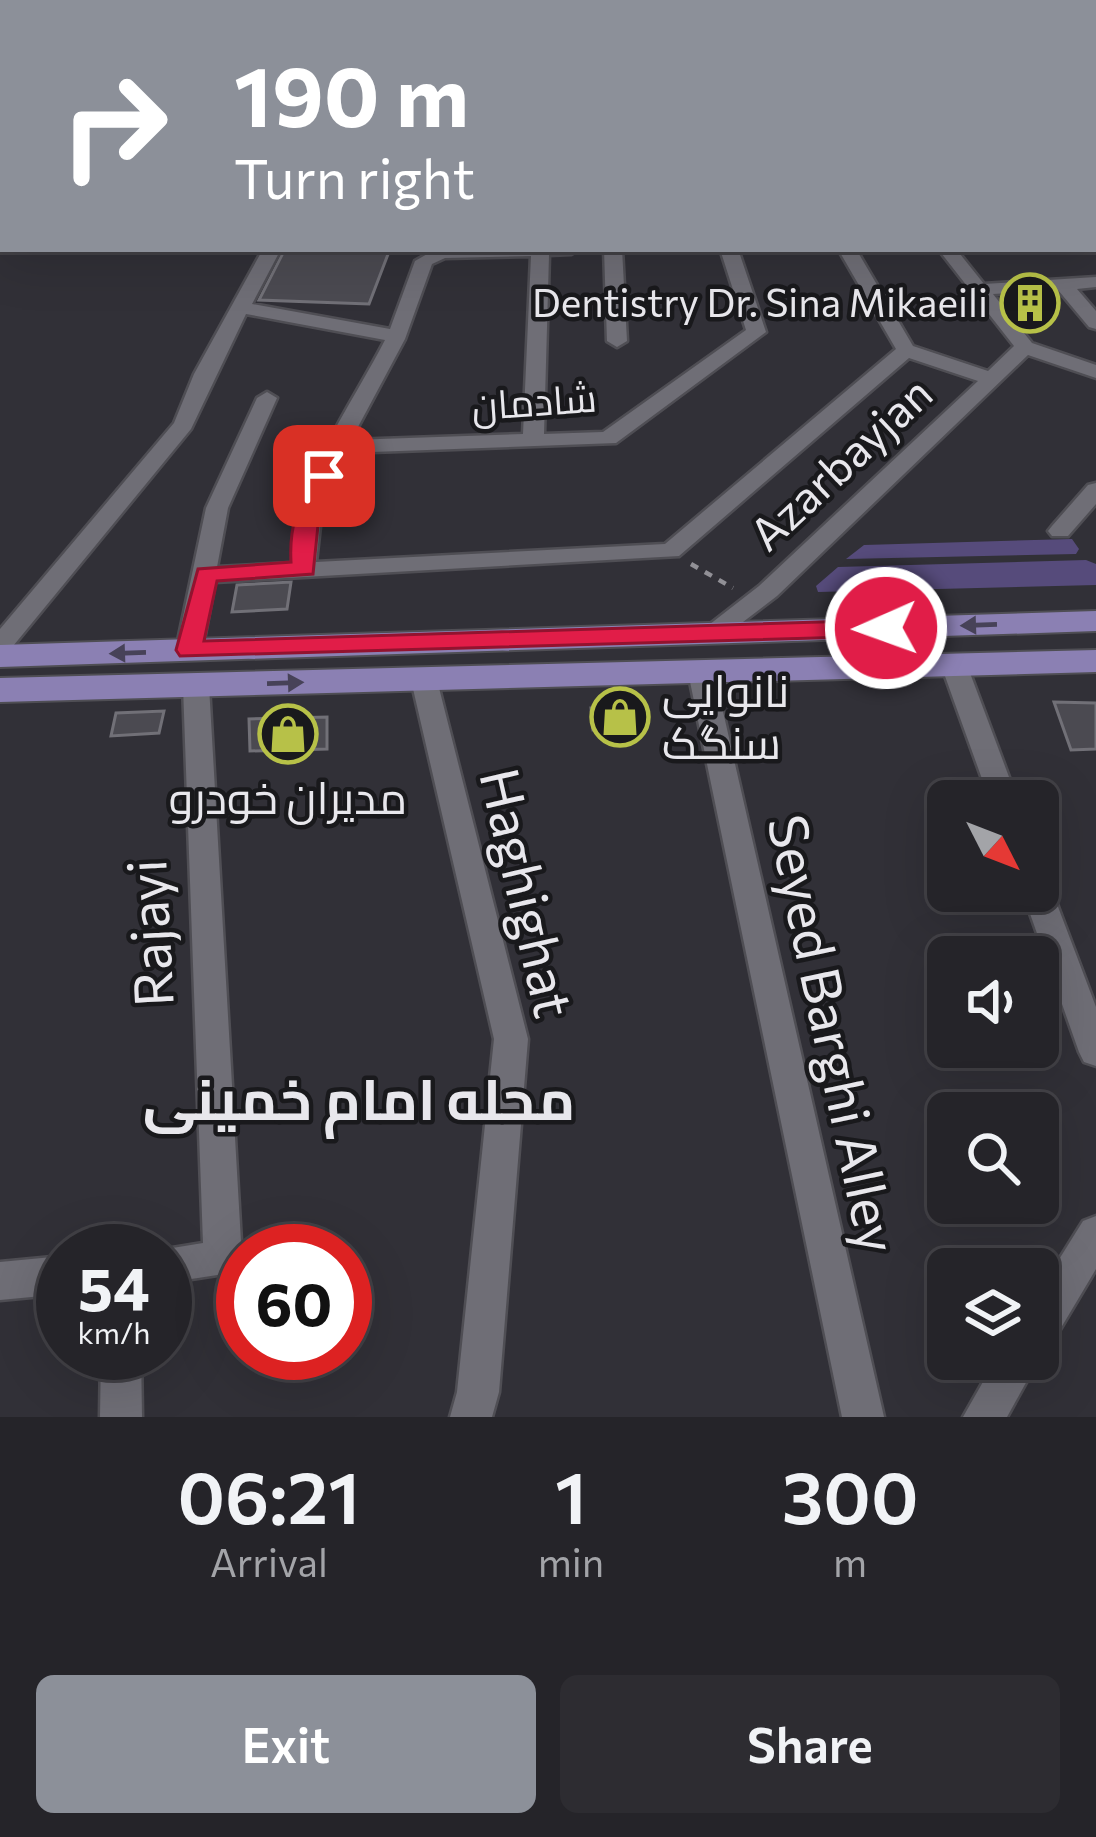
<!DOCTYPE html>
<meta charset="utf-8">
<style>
:root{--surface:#252429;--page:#2d2c31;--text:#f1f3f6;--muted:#a3a4a8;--line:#424146;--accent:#8c9099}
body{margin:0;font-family:Commissioner,Cairo,sans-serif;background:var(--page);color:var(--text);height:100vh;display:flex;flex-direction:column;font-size:45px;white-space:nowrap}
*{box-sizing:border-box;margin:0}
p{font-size:39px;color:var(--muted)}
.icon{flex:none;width:66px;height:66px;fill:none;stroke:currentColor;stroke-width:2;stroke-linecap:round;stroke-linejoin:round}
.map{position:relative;height:1417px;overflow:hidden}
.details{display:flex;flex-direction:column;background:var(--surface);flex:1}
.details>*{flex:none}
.top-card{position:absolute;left:0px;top:0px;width:1098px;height:252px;box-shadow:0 12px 48px #0002,0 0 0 3px var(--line);background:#8c9099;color:#fff;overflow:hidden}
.needle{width:78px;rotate:132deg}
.controls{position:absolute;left:927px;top:780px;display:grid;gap:24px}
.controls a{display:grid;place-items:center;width:132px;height:132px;border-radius:18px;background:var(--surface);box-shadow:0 12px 48px #0002,0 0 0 3px var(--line);font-size:60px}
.speed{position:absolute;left:36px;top:1224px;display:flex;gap:24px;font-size:60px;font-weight:700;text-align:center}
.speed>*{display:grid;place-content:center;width:156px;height:156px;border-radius:50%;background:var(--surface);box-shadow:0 12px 48px #0002,0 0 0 3px var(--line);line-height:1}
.speed small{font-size:30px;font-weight:400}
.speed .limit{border:18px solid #d22;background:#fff;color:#111}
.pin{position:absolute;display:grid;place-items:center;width:102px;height:102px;color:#fff;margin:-51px;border-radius:24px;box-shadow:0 6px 18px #0006}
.me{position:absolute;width:132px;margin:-66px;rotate:268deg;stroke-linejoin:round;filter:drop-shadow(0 0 9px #0008)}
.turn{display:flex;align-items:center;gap:42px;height:252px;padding:0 36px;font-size:54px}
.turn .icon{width:156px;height:156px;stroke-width:2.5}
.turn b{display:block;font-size:84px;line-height:102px}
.eta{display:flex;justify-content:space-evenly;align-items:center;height:204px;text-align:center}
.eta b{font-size:72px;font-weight:600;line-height:84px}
.cta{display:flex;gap:24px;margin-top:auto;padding:24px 36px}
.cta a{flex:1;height:138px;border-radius:18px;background:var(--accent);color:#fff;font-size:48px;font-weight:600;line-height:138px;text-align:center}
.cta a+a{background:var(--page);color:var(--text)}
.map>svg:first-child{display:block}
.green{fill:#564b7b}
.building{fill:#4b4a51;stroke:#717077;stroke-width:3}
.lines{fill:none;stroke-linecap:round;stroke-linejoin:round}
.minor-casing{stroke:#4f4e54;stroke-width:5}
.major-casing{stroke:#4f4e54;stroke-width:4}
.path{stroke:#919096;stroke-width:4.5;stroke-dasharray:8 8;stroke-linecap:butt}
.minor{fill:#6f6e76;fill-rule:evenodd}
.major{fill:#8b80b3;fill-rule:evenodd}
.oneway{fill:#474258}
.route{fill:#e11d48;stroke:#92132f;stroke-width:3}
.labels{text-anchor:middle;stroke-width:9;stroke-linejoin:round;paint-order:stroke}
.far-poi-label{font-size:39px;fill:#e8e7ec;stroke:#19191c;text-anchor:end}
.far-street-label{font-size:39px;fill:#e8e7ec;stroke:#19191c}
.street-label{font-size:45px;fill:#e8e7ec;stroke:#19191c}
.poi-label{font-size:45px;fill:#e8e7ec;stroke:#19191c;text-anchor:start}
.near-street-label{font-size:54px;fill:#e8e7ec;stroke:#19191c}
.near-neighbourhood-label{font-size:57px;font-weight:bold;fill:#e8e7ec;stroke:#19191c}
</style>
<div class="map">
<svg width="1096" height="1417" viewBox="0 0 1096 1417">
<rect width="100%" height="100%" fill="#313037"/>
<!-- green -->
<path class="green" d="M1072 539 1079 549 1076 554 846 559 864 545Z
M1086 560 1096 564V585L818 592 816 586 838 567Z"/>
<!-- building -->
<path class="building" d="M285 249H390L369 304 259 300Z
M291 582 287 609 232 612 237 585Z
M1054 702 1096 703V749L1071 750Z
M591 708H627L630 729 593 730Z
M164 711 159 733 111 736 116 713Z
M327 717V749L250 751 249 719Z"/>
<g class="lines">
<!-- minor casing -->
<g class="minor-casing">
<path id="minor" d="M163 0H205L208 3H166Z
M388 0H423L426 3H391Z
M674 0H686L688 3H676Z
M763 0H777L779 3H765Z
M792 0H869L789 3Z
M965 0H978L980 3H967Z
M1053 0H1067L1069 3H1055Z
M1095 25H1096V33H1095Z
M1095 109H1096V118H1095Z
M0 132H3V142H0Z
M1095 166H1096V177H1095Z
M1095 208H1096V218H1095Z
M263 249H281L252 304 390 329 415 261 436 249H580L571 254 549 255 544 434 603 432 746 330 720 249H738L766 332 616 443 344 453 322 509 316 562 665 544 896 349 838 249H856L913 346 988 371 1014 346 938 249H956L984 284 1096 277V287L1077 289 1096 311V329L1089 327 1058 290 993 294 1032 343 1096 365V378L1028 355 777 596 718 641H700L696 635 759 586 978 381 909 358 679 556 215 582 202 650 189 658 176 650 206 508 257 398 267 392 277 398 228 508 217 567 292 563C295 479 348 412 385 340L246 314 191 429 9 651 0 653V629L174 423 194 374ZM531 256 523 434 351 440 405 339 432 264 445 258Z
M604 249H622L627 341 617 347 607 341Z
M1096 483V504L1068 536H1052L1048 531 1052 526 1088 485Z
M954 657 967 665 1018 801H990L941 665Z
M701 663 714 672 884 1417H842L688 672Z
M424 671 437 680 528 1039 499 1392 492 1417H450L457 1392 494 1039 411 680Z
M196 677 209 686 242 1259 237 1272 165 1283V1251H154L203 1243 183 686Z
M1038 880 1048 883 1052 891 1096 1007V1066L1084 1062 1079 1052 1022 891H1038Z
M1096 1216V1269L1052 1343 1038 1349V1293L1083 1221Z
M63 1256V1294L0 1300V1262Z
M101 1353H141L142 1417H100Z
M1038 1356 1039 1359 1007 1417H963L996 1359Z"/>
</g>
<!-- major casing -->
<g class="major-casing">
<path id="major" d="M1096 611V631L0 667V645Z
M1096 650V672L0 702V678Z"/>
</g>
<!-- path -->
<path class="path" d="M691 564 733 588"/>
<!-- minor -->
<use href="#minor" class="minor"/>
<!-- major -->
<use href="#major" class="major"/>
</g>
<!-- one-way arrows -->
<defs><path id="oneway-solid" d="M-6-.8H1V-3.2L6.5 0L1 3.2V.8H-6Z" transform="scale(3)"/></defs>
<g class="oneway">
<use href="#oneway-solid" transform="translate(979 625) rotate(178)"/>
<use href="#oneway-solid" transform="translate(128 653) rotate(178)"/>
<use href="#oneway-solid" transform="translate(285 683) rotate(-2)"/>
</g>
<!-- route -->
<path class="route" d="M324 470 336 476 320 506 313 574 217 581 204 641 886 620 898 628 886 636 180 656 176 650 198 569 291 562C289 527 298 501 316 472Z"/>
<!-- icons -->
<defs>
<g id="building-ring" transform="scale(3)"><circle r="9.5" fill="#19191c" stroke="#b7c148" stroke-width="1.5"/><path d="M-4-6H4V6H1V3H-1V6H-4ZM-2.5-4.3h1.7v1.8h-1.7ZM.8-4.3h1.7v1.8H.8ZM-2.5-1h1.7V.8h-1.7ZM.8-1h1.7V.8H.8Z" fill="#b7c148"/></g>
<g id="shop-ring" transform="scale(3)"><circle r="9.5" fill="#19191c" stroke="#b7c148" stroke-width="1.5"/><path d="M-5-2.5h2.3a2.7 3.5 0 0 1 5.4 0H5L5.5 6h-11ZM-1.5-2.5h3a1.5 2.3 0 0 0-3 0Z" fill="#b7c148"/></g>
</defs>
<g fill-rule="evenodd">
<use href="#building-ring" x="1030" y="303"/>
<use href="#shop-ring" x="620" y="717"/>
<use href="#shop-ring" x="288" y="734"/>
</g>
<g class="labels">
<!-- far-poi labels -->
<g class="far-poi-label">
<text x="988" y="317">Dentistry Dr. Sina Mikaeili</text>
</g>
<!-- far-street labels -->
<g class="far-street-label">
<text transform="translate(534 402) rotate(-4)" y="14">شادمان</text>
</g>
<!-- street labels -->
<g class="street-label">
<text transform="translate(841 464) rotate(-43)" y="16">Azarbayjan</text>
</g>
<!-- poi labels -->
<g class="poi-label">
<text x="662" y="707">نانوایی<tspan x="662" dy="52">سنگک</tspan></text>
<text x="288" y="814" text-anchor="middle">مدیران خودرو</text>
</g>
<!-- near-street labels -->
<g class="near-street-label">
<text transform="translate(526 893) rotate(77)" y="19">Haghighat</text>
<text transform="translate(151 933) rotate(-93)" y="19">Rajayi</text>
<text transform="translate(832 1034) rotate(78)" y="19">Seyed Barghi Alley</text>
</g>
<!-- near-neighbourhood labels -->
<g class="near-neighbourhood-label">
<text x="359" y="1120">محله امام خمینی</text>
</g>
</g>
</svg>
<div class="controls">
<a><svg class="needle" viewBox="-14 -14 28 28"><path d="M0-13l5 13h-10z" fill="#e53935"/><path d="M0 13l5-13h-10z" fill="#a3a4a8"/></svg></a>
<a><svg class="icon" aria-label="sound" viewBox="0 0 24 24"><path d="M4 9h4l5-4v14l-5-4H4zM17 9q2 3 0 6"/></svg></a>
<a><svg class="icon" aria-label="search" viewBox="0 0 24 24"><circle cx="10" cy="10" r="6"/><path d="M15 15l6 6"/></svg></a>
<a><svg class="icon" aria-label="layers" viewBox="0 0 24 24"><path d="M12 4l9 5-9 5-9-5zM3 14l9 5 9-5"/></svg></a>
</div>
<div class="speed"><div>54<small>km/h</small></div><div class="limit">60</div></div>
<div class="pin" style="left:324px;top:476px;background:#d93025"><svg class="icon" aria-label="arrive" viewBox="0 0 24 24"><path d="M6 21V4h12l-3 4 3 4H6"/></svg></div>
<svg class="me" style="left:886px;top:628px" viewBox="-20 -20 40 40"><circle r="17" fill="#e11d48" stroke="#fff" stroke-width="3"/><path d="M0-11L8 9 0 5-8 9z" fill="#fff"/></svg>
<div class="top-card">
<div class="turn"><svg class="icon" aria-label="right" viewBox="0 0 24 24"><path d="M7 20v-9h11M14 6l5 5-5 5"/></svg><div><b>190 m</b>Turn right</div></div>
</div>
</div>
<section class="details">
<div class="eta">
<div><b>06:21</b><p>Arrival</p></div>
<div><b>1</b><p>min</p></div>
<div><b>300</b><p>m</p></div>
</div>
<div class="cta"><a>Exit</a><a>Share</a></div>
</section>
